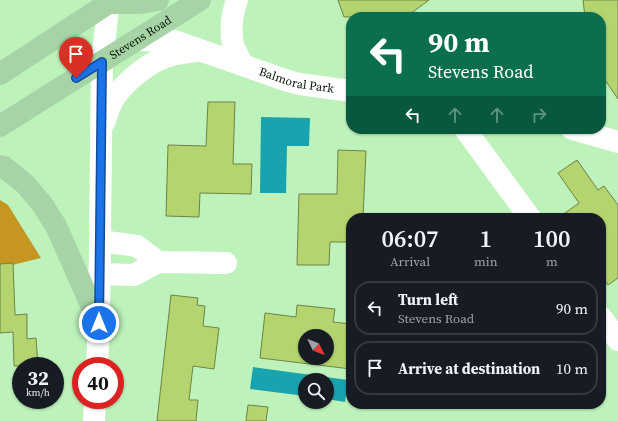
<!DOCTYPE html>
<style>
:root{--surface:#171b24;--page:#242831;--text:#f1f3f6;--muted:#9ea1a6;--line:#363941}
body{margin:0;font-family:"Source Serif 4",serif;background:var(--page);color:var(--text);height:100vh;display:flex;flex-direction:column;font-size:15px;white-space:nowrap}
*{box-sizing:border-box;margin:0}
p{font-size:13px;color:var(--muted)}
.icon{flex:none;width:22px;height:22px;fill:none;stroke:currentColor;stroke-width:2;stroke-linecap:round;stroke-linejoin:round}
.map{position:relative;flex:1;overflow:hidden}
.sheet{position:absolute;left:346px;top:213px;width:260px;height:196px;display:flex;flex-direction:column;background:var(--surface);border-radius:16px;box-shadow:0 1px 3px #0004}
.sheet>*{flex:none}
.guide{position:absolute;left:346px;top:12px;width:260px;height:122px;border-radius:16px;box-shadow:0 1px 3px #0004;background:#0b6e4f;color:#fff;overflow:hidden}
.needle{width:26px;rotate:133deg}
.buttons{position:absolute;left:298px;top:329px;display:grid;gap:8px}
.buttons a{display:grid;place-items:center;width:36px;height:36px;border-radius:50%;background:var(--surface);box-shadow:0 1px 3px #0004;font-size:20px}
.speed{position:absolute;left:12px;top:357px;display:flex;gap:8px;font-size:20px;font-weight:700;text-align:center}
.speed>*{display:grid;place-content:center;width:52px;height:52px;border-radius:50%;background:var(--surface);box-shadow:0 1px 3px #0004;line-height:1}
.speed small{font-size:10px;font-weight:400}
.speed .limit{border:6px solid #d22;background:#fff;color:#111}
.pin{position:absolute;display:grid;place-items:center;width:34px;height:34px;color:#fff;margin:-41px -17px;border-radius:50% 50% 50% 0;rotate:-45deg;box-shadow:0 0 4px #0007}
.pin .icon{rotate:45deg}
.me{position:absolute;width:44px;margin:-22px;rotate:0deg;stroke-linejoin:round;filter:drop-shadow(0 0 3px #0008)}
.turn{display:flex;align-items:center;gap:14px;height:84px;padding:0 16px;font-size:18px}
.turn .icon{width:52px;height:52px;stroke-width:2.5}
.turn b{display:block;font-size:28px;line-height:34px}
.lanes{display:flex;align-items:center;height:38px;padding:0 16px;background:#0003;justify-content:center;gap:20px;direction:ltr}
.lanes .off{opacity:.35}
.eta{display:flex;justify-content:space-evenly;align-items:center;height:68px;text-align:center}
.eta b{font-size:24px;font-weight:600;line-height:28px}
ul{padding:0;list-style:none}
li{display:flex;align-items:center;gap:12px;height:54px;margin:0 8px 6px;padding:0 8px;border:2px solid var(--line);border-radius:16px}
li div{flex:1}
li b{display:block;font-size:15px}
li em{font-style:normal}
.map>svg:first-child{display:block}
.forest{fill:#c69623}
.water{fill:#19a3ae}
.building{fill:#b3d46f;stroke:#6f8344;fill-rule:evenodd}
.lines{fill:none;stroke-linecap:round;stroke-linejoin:round}
.minor{stroke:#fff;stroke-width:22}
.major{stroke:#a7d4a7;stroke-width:22}
.route-casing{stroke:#114b97;stroke-width:10}
.route{stroke:#1a73e8;stroke-width:7}
.labels{text-anchor:middle;stroke-width:3.5;stroke-linejoin:round;paint-order:stroke}
.street-label{font-size:12px;fill:#031403;stroke:#fff}
</style>
<div class="map">
<svg width="618" height="421" viewBox="0 0 618 421">
<rect width="100%" height="100%" fill="#bdf2bb"/>
<!-- forest -->
<path class="forest" d="M0 200 8 205 41 258 0 268Z"/>
<!-- water -->
<path class="water" d="M261 117 310 118 309 146H287L286 193H260Z
M253 367 348 380 345 402 327 399V380H305V396L250 389Z"/>
<!-- building -->
<path class="building" d="M338 0H429L406 17H344Z
M583 0H618V99L601 74V17H585Z
M208 102H235L233 164H252L251 194 200 193 199 217 166 216 168 145 206 146Z
M338 150 366 151 363 218H351V242H330L329 265H297L299 194H337Z
M577 160 598 190 604 186 618 205V278L608 285 601 274V218H558L579 203 558 173Z
M13 263 15 315 27 314V339L36 338 38 366H14L13 332 0 333V264Z
M171 295 198 298 197 305 205 306 203 326 219 328 214 369 193 366 189 400H198L196 421H157Z
M297 305 335 309 333 322 351 324V369L260 358 265 313 296 317ZM305 336H327V358H305Z
M248 405 268 407 266 421H246Z"/>
<g class="lines">
<!-- minor -->
<g class="minor">
<path d="M237 0C232 14 230 30 233 45 235 51 240 59 243 65"/>
<path id="s1" d="M137 40 174 41 288 81 299 84 351 91"/>
<path d="M104 123C107 116 109 107 113 100 124 82 151 60 172 55 180 53 188 52 196 51"/>
<path d="M465 129 530 218"/>
<path d="M572 129 618 142"/>
<path d="M100 241 137 246 158 262"/>
<path d="M99 274 134 275 158 262 226 263"/>
<path d="M601 317 618 340"/>
<path d="M97 366 99 323 102 62 109 0"/>
<path d="M94 421 95 400"/>
</g>
<!-- major -->
<g class="major">
<path d="M108 3H140L158 0"/>
<path d="M0 74 113 0"/>
<path id="s2" d="M0 126 200 0"/>
<path d="M0 166 4 167 25 184 42 204 56 226 99 323"/>
</g>
</g>
<g class="lines">
<!-- route casing -->
<g class="route-casing">
<path id="route" d="M76 78 102 62 99 323"/>
</g>
<!-- route -->
<use href="#route" class="route"/>
</g>
<g class="labels">
<!-- street labels -->
<g class="street-label">
<text dy="4" stroke="none"><textPath href="#s2" startOffset="166">Stevens Road</textPath></text>
<text dy="4" stroke="none"><textPath href="#s1" startOffset="166">Balmoral Park</textPath></text>
</g>
</g>
</svg>
<div class="buttons">
<a><svg class="needle" viewBox="-14 -14 28 28"><path d="M0-13l5 13h-10z" fill="#e53935"/><path d="M0 13l5-13h-10z" fill="#9ea1a6"/></svg></a>
<a><svg class="icon" aria-label="search" viewBox="0 0 24 24"><circle cx="10" cy="10" r="6"/><path d="M15 15l6 6"/></svg></a>
</div>
<div class="speed"><div>32<small>km/h</small></div><div class="limit">40</div></div>
<div class="pin" style="left:76px;top:78px;background:#d93025"><svg class="icon" aria-label="arrive" viewBox="0 0 24 24"><path d="M6 21V4h12l-3 4 3 4H6"/></svg></div>
<svg class="me" style="left:99px;top:323px" viewBox="-20 -20 40 40"><circle r="17" fill="#1a73e8" stroke="#fff" stroke-width="3"/><path d="M0-11L8 9 0 5-8 9z" fill="#fff"/></svg>
<div class="guide">
<div class="turn"><svg class="icon" aria-label="left" viewBox="0 0 24 24"><path d="M17 20v-9H6M10 6l-5 5 5 5"/></svg><div><b>90 m</b>Stevens Road</div></div>
<div class="lanes"><svg class="icon" aria-label="left" viewBox="0 0 24 24"><path d="M17 20v-9H6M10 6l-5 5 5 5"/></svg><svg class="icon off" aria-label="ahead" viewBox="0 0 24 24"><path d="M12 20V5M6 11l6-6 6 6"/></svg><svg class="icon off" aria-label="ahead" viewBox="0 0 24 24"><path d="M12 20V5M6 11l6-6 6 6"/></svg><svg class="icon off" aria-label="right" viewBox="0 0 24 24"><path d="M7 20v-9h11M14 6l5 5-5 5"/></svg></div>
</div>
<section class="sheet">
<div class="eta">
<div><b>06:07</b><p>Arrival</p></div>
<div><b>1</b><p>min</p></div>
<div><b>100</b><p>m</p></div>
</div>
<ul>
<li><svg class="icon" aria-label="left" viewBox="0 0 24 24"><path d="M17 20v-9H6M10 6l-5 5 5 5"/></svg><div><b>Turn left</b><p>Stevens Road</p></div><em>90 m</em></li>
<li><svg class="icon" aria-label="arrive" viewBox="0 0 24 24"><path d="M6 21V4h12l-3 4 3 4H6"/></svg><div><b>Arrive at destination</b></div><em>10 m</em></li>
</ul>
</section>
</div>
